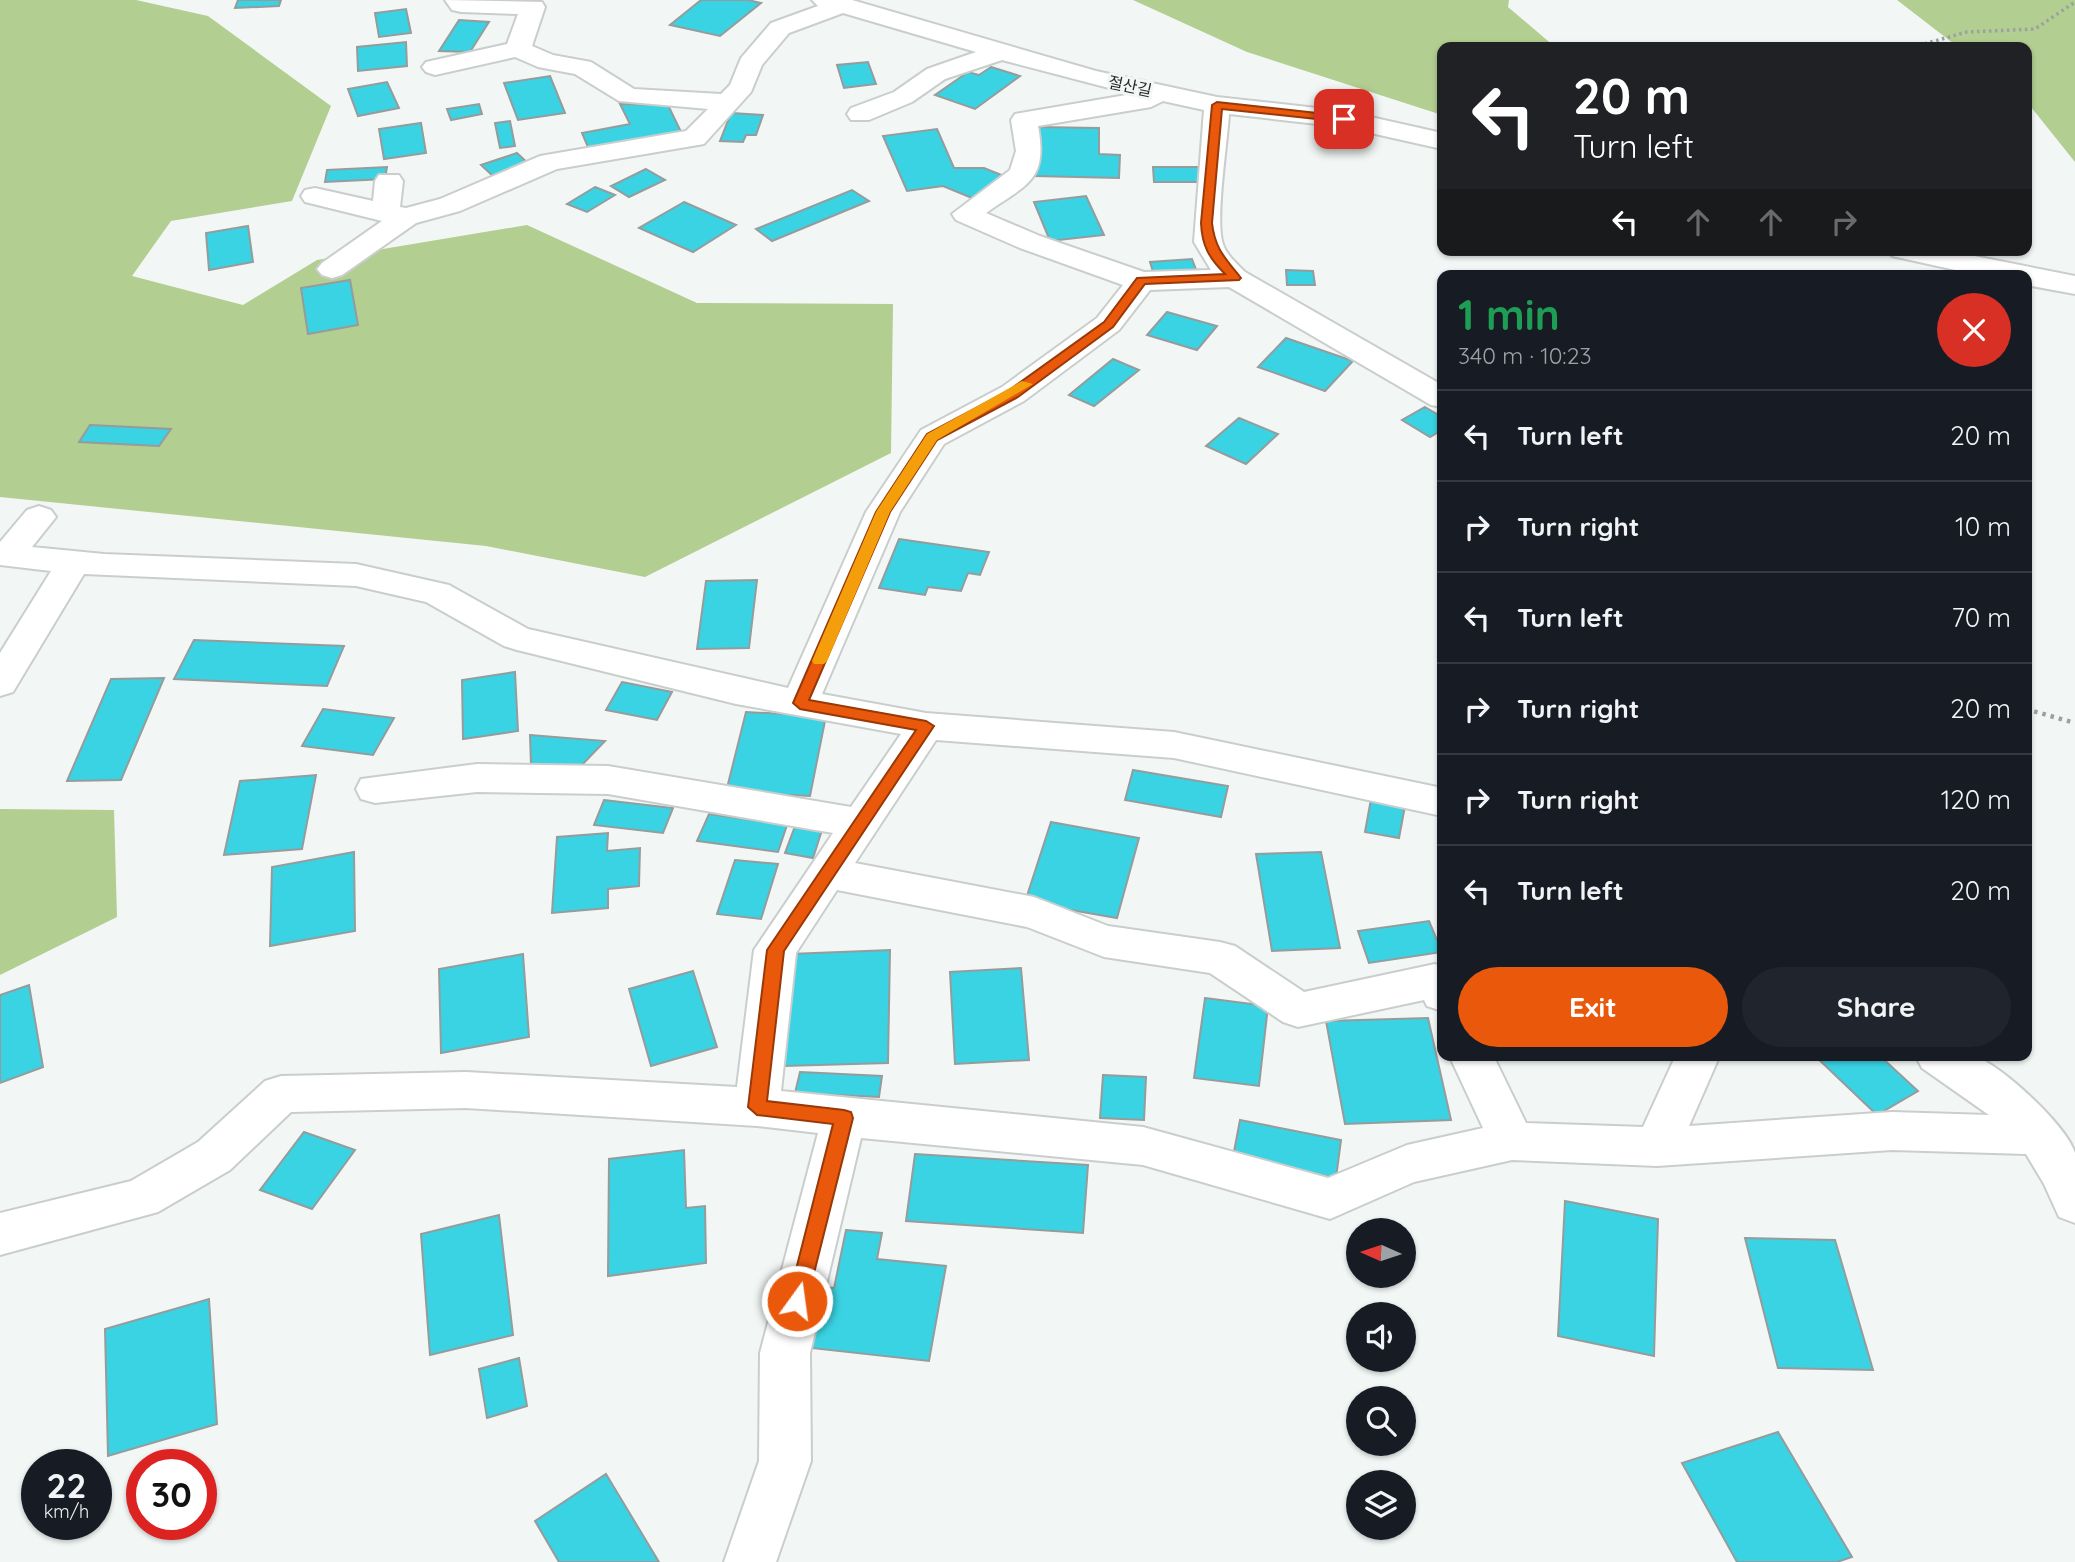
<!DOCTYPE html>
<meta charset="utf-8">
<style>
:root{--surface:#171b24;--page:#20242c;--text:#f1f3f6;--muted:#9ea1a6;--line:#363941;--accent:#ea580c}
body{margin:0;font-family:Quicksand,"Noto Sans KR",sans-serif;background:var(--page);color:var(--text);height:100vh;display:flex;flex-direction:column;font-size:26px;white-space:nowrap}
*{box-sizing:border-box;margin:0}
p{font-size:23px;color:var(--muted)}
.icon{flex:none;width:38px;height:38px;fill:none;stroke:currentColor;stroke-width:2;stroke-linecap:round;stroke-linejoin:round}
.map{position:relative;flex:1;overflow:hidden}
.sheet{position:absolute;left:1437px;top:270px;width:595px;height:791px;display:flex;flex-direction:column;background:var(--surface);border-radius:14px;box-shadow:0 2px 5px #0004}
.sheet>*{flex:none}
.banner{position:absolute;left:1437px;top:42px;width:595px;height:214px;border-radius:14px;box-shadow:0 2px 5px #0004;background:#202124;color:#fff;overflow:hidden}
.needle{width:46px;rotate:273deg}
.fabs{position:absolute;left:1346px;top:1218px;display:grid;gap:14px}
.fabs a{display:grid;place-items:center;width:70px;height:70px;border-radius:50%;background:var(--surface);box-shadow:0 2px 5px #0004;font-size:35px}
.speed{position:absolute;left:21px;top:1449px;display:flex;gap:14px;font-size:35px;font-weight:700;text-align:center}
.speed>*{display:grid;place-content:center;width:91px;height:91px;border-radius:50%;background:var(--surface);box-shadow:0 2px 5px #0004;line-height:1}
.speed small{font-size:18px;font-weight:400}
.speed .limit{border:10px solid #d22;background:#fff;color:#111}
.pin{position:absolute;display:grid;place-items:center;width:60px;height:60px;color:#fff;margin:-30px;border-radius:14px;box-shadow:0 4px 10px #0006}
.me{position:absolute;width:77px;margin:-38px;rotate:14deg;stroke-linejoin:round;filter:drop-shadow(0 0 5px #0008)}
.turn{display:flex;align-items:center;gap:24px;height:147px;padding:0 21px;font-size:32px}
.turn .icon{width:91px;height:91px;stroke-width:2.5}
.turn b{display:block;font-size:49px;line-height:60px}
.lanes{display:flex;align-items:center;height:66px;padding:0 21px;background:#0003;justify-content:center;gap:35px;direction:ltr}
.lanes .off{opacity:.35}
.round{display:grid;place-items:center;flex:none;width:74px;height:74px;border-radius:37px;background:var(--page)}
.summary{display:flex;align-items:center;justify-content:space-between;height:119px;padding:0 21px}
h1{font-size:42px;font-weight:800;line-height:52px;color:#1e9e55}
.action{display:flex;gap:14px;margin-top:auto;padding:14px 21px}
.action a{flex:1;height:80px;border-radius:42px;background:var(--accent);color:#fff;font-size:28px;font-weight:800;line-height:80px;text-align:center}
.action a+a{background:var(--page);color:var(--text)}
ul{padding:0;list-style:none}
li{display:flex;align-items:center;gap:21px;height:91px;padding:0 21px;border-top:2px solid var(--line)}
li div{flex:1}
li b{display:block;font-size:26px}
li em{font-style:normal}
.map>svg:first-child{display:block}
.green{fill:#b2ce90}
.building{fill:#3ad3e3;stroke:#969b9b;stroke-width:2}
.lines{fill:none;stroke-linecap:round;stroke-linejoin:round}
.street-casing{stroke:#c9cecd;stroke-width:4}
.path-far1{stroke:#9ca09f;stroke-width:3.5;stroke-dasharray:2.5 3.5;stroke-linecap:butt}
.path{stroke:#9ca09f;stroke-width:4.5;stroke-dasharray:3.5 5;stroke-linecap:butt}
.street{fill:#fff;fill-rule:evenodd}
.route{fill:#ea580c;stroke:#983908;stroke-width:2}
.slow{fill:#f59e0b}
.labels{text-anchor:middle;stroke-width:6;stroke-linejoin:round;paint-order:stroke}
.far-street-label{font-size:16px;fill:#262827;stroke:#f2f7f6}
</style>
<div class="map">
<svg width="2075" height="1562" viewBox="0 0 2075 1562">
<rect width="100%" height="100%" fill="#f2f7f6"/>
<!-- green -->
<path class="green" d="M0 0H136L208 16 331 106 292 201 171 221 132 276 243 305 317 260 527 225 697 303 893 304 891 453 645 577 486 546 0 497Z
M1133 0H1509L1508 7 1555 47H1442V115L1247 52Z
M1897 0H2075V162L2027 102 2026 47H1958Z
M0 809 114 810 117 917 0 975Z"/>
<!-- building -->
<path class="building" d="M238 0H281L279 6 235 8Z
M701 0H748L761 3 720 36 670 25Z
M406 9 411 33 379 37 375 13Z
M459 20 489 22 470 52 439 51Z
M406 42 407 66 358 71 357 47Z
M868 62 876 84 844 88 837 65Z
M991 67 1020 76 975 109 935 95 968 72 979 75Z
M550 76 565 113 518 120 504 83Z
M387 82 399 108 358 116 348 89Z
M479 104 482 114 451 120 447 109Z
M620 104 668 105 683 136 590 152 582 133 630 124Z
M731 113 763 115 756 135H746L743 142 720 141Z
M510 121 515 146 500 148 495 123Z
M421 123 426 153 384 159 379 129Z
M1037 127 1099 128V154L1120 155 1119 178 1034 176Z
M937 129 954 168H984L1009 178 977 200 943 186 907 191 883 136Z
M517 153 529 164 493 176 481 165Z
M387 167 385 179 325 182 327 170Z
M1153 167H1201L1202 182H1154Z
M646 169 665 180 629 197 611 186Z
M595 187 615 195 587 212 567 204Z
M852 190 869 201 772 241 756 229Z
M1086 196 1104 235 1050 241 1034 202Z
M684 202 736 225 693 252 639 228Z
M248 226 253 262 209 270 206 233Z
M1192 259 1197 272 1154 275 1150 262Z
M1286 270 1313 271 1315 285H1287Z
M350 280 358 325 308 334 301 288Z
M1167 312 1217 326 1197 350 1147 335Z
M1286 338 1353 361 1325 391 1258 367Z
M1113 359 1139 370 1094 406 1069 395Z
M1425 407 1442 417V430L1430 437 1402 420Z
M1239 418 1278 434 1246 464 1206 446Z
M90 425 171 429 159 446 79 442Z
M899 539 989 552 980 575 968 573 961 591 928 587 925 595 879 588Z
M757 580 749 648 697 649 706 581Z
M194 640 344 646 327 686 174 679Z
M515 672 518 731 463 739 462 680Z
M164 678 121 780 67 781 111 679Z
M622 682 672 692 657 720 606 710Z
M323 709 394 718 373 755 302 746Z
M746 712 826 716 810 796 726 792Z
M530 735 605 741 579 768 531 765Z
M1133 770 1228 786 1221 817 1125 800Z
M316 775 302 849 224 855 240 781Z
M1371 799 1405 806 1399 838 1365 832Z
M604 800 673 808 663 833 594 825Z
M709 814 787 825 778 852 697 841Z
M1051 822 1139 838 1117 918 1025 902Z
M795 826 822 830 813 858 785 853Z
M608 833 607 851 640 848 639 886 608 889V908L552 913 557 837Z
M354 852 355 931 270 946 272 867Z
M1321 852 1340 948 1272 951 1256 854Z
M735 860 778 864 761 919 717 914Z
M1429 921 1442 952 1369 963 1358 931Z
M890 950 888 1063 784 1066 790 954Z
M523 954 529 1037 441 1053 439 969Z
M1021 968 1029 1060 955 1064 950 972Z
M693 971 717 1047 651 1066 629 989Z
M29 985 43 1067 0 1083V995Z
M1205 998 1268 1006 1259 1086 1194 1078Z
M1428 1018 1451 1120 1345 1124 1326 1021Z
M1814 1055H1879L1918 1091 1877 1115Z
M800 1072 882 1076 879 1097 795 1093Z
M1103 1075 1146 1077 1144 1120 1100 1118Z
M1240 1120 1341 1140 1336 1178 1233 1157Z
M304 1132 355 1150 312 1209 260 1190Z
M684 1150 686 1208 705 1206 706 1263 608 1276 609 1159Z
M915 1154 1088 1165 1083 1233 906 1221Z
M1565 1201 1658 1219 1654 1356 1558 1336Z
M499 1215 513 1335 430 1355 421 1234Z
M846 1230 882 1233 877 1259 946 1266 929 1361 802 1347 815 1286 834 1288Z
M1745 1238 1835 1240 1873 1370 1778 1368Z
M209 1299 217 1424 108 1456 105 1329Z
M519 1358 527 1406 487 1418 479 1369Z
M1778 1432 1852 1557 1837 1562H1737L1682 1463Z
M606 1474 659 1562H559L535 1521Z"/>
<g class="lines">
<!-- street casing -->
<g class="street-casing">
<path id="street" d="M445 0 542 2 545 7 532 46 553 55 591 62 634 89 721 94 730 85 741 58 771 23 818 6 812 0H852L1096 71 1217 97 1344 111 1442 133V149L1344 127 1229 114C1227 145 1216 215 1222 241 1225 254 1236 263 1245 272L1442 385V407L1431 405 1229 287 1150 290 1119 330 1024 401 944 444 900 512 822 694 926 713 1174 732 1442 788V816L1174 758 936 740 855 863 1034 897 1108 926 1220 942 1235 946 1304 992 1435 964 1442 967V1011L1427 1006 1424 1000 1298 1027 1283 1022 1210 973 1104 957 1027 927 837 890 796 953 781 1091 1143 1127 1328 1178 1407 1145 1483 1128 1449 1055H1493L1526 1123 1643 1127 1676 1055H1720L1689 1126 1892 1112 1989 1115 1922 1068 1915 1055C1932 1055 1959 1050 1975 1056 2002 1066 2066 1125 2075 1153 2075 1169 2075 1204 2075 1223L2059 1217 2044 1184 2026 1154 1892 1150 1657 1166 1512 1160 1414 1182 1330 1219 1143 1165 861 1138 810 1353 811 1461 776 1562H724L759 1461 760 1353 818 1133 757 1126 466 1108 291 1112 230 1170 158 1212 0 1255V1213L131 1181 198 1142 265 1081 281 1076 466 1072 737 1087 754 950 833 833 608 794 477 792 375 803 361 799 356 789 361 779 477 764 608 766 851 807 901 734 736 704 517 650 504 646 426 602 356 586 84 574 13 692 0 696V653L51 571 0 565V542L27 510 39 506 51 510 56 517 32 547 104 554 356 564 449 585 528 629 788 688 866 512 921 430 1002 387 1097 318 1123 285 1020 248 956 220 952 214 1010 170 1016 151 1011 120 1015 114 1132 94 1002 60 945 79 912 102 869 120H851L847 114 851 108 894 92 927 69 976 52 843 13 789 33 762 65 751 92 704 144 557 169 460 211 416 223 342 275 332 278 322 275 317 269 322 263 382 221 305 202 301 196 305 190 315 188 373 201 375 181 379 175H399L403 181 400 207 406 208 440 199 540 156 686 131 708 109 619 101 575 74 538 67 515 57 435 75 426 72 422 67 426 62 507 44 518 14 461 12 452 10ZM1163 101 1204 110 1194 242 1211 270 1144 272 1040 236 986 213C1027 184 1048 181 1038 126L1151 107Z
M1888 250H1944L2075 276V294L2026 285V275H1978L1892 256Z"/>
</g>
<!-- path-far1 -->
<path class="path-far1" d="M1913 47 1967 32 2035 29 2075 2"/>
<!-- path -->
<path class="path" d="M2026 709 2075 723"/>
<!-- street -->
<use href="#street" class="street"/>
</g>
<!-- route -->
<path class="route" d="M1217 102 1344 116 1350 119 1344 122 1222 109 1212 223C1215 249 1225 258 1241 278L1239 280 1145 284 1113 327 1018 397 937 440 890 512 809 700 926 721 934 726 784 951 767 1101 844 1110 851 1112 853 1118 807 1301 805 1307 797 1310 790 1307 788 1301 833 1124 757 1115 748 1107 767 950 916 730 800 709 793 703 876 512 927 434 1008 391 1104 322 1137 278 1225 274C1209 258 1202 246 1201 223L1212 105Z"/>
<!-- slow -->
<path class="slow" d="M1022 381 1033 384 937 440 890 512 827 661 824 664H814L812 661 876 512 927 434Z"/>
<g class="labels">
<!-- far-street labels -->
<g class="far-street-label">
<text transform="translate(1130 86) rotate(12)" y="6">절산길</text>
</g>
</g>
</svg>
<div class="fabs">
<a><svg class="needle" viewBox="-14 -14 28 28"><path d="M0-13l5 13h-10z" fill="#e53935"/><path d="M0 13l5-13h-10z" fill="#9ea1a6"/></svg></a>
<a><svg class="icon" aria-label="sound" viewBox="0 0 24 24"><path d="M4 9h4l5-4v14l-5-4H4zM17 9q2 3 0 6"/></svg></a>
<a><svg class="icon" aria-label="search" viewBox="0 0 24 24"><circle cx="10" cy="10" r="6"/><path d="M15 15l6 6"/></svg></a>
<a><svg class="icon" aria-label="layers" viewBox="0 0 24 24"><path d="M12 4l9 5-9 5-9-5zM3 14l9 5 9-5"/></svg></a>
</div>
<div class="speed"><div>22<small>km/h</small></div><div class="limit">30</div></div>
<div class="pin" style="left:1344px;top:119px;background:#d93025"><svg class="icon" aria-label="arrive" viewBox="0 0 24 24"><path d="M6 21V4h12l-3 4 3 4H6"/></svg></div>
<svg class="me" style="left:797px;top:1301px" viewBox="-20 -20 40 40"><circle r="17" fill="#ea580c" stroke="#fff" stroke-width="3"/><path d="M0-11L8 9 0 5-8 9z" fill="#fff"/></svg>
<div class="banner">
<div class="turn"><svg class="icon" aria-label="left" viewBox="0 0 24 24"><path d="M17 20v-9H6M10 6l-5 5 5 5"/></svg><div><b>20 m</b>Turn left</div></div>
<div class="lanes"><svg class="icon" aria-label="left" viewBox="0 0 24 24"><path d="M17 20v-9H6M10 6l-5 5 5 5"/></svg><svg class="icon off" aria-label="ahead" viewBox="0 0 24 24"><path d="M12 20V5M6 11l6-6 6 6"/></svg><svg class="icon off" aria-label="ahead" viewBox="0 0 24 24"><path d="M12 20V5M6 11l6-6 6 6"/></svg><svg class="icon off" aria-label="right" viewBox="0 0 24 24"><path d="M7 20v-9h11M14 6l5 5-5 5"/></svg></div>
</div>
<section class="sheet">
<div class="summary"><div><h1>1 min</h1><p>340 m · 10:23</p></div><a class="round" style="background:#d93025;color:#fff"><svg class="icon" aria-label="close" viewBox="0 0 24 24"><path d="M6 6l12 12M18 6L6 18"/></svg></a></div>
<ul>
<li><svg class="icon" aria-label="left" viewBox="0 0 24 24"><path d="M17 20v-9H6M10 6l-5 5 5 5"/></svg><div><b>Turn left</b></div><em>20 m</em></li>
<li><svg class="icon" aria-label="right" viewBox="0 0 24 24"><path d="M7 20v-9h11M14 6l5 5-5 5"/></svg><div><b>Turn right</b></div><em>10 m</em></li>
<li><svg class="icon" aria-label="left" viewBox="0 0 24 24"><path d="M17 20v-9H6M10 6l-5 5 5 5"/></svg><div><b>Turn left</b></div><em>70 m</em></li>
<li><svg class="icon" aria-label="right" viewBox="0 0 24 24"><path d="M7 20v-9h11M14 6l5 5-5 5"/></svg><div><b>Turn right</b></div><em>20 m</em></li>
<li><svg class="icon" aria-label="right" viewBox="0 0 24 24"><path d="M7 20v-9h11M14 6l5 5-5 5"/></svg><div><b>Turn right</b></div><em>120 m</em></li>
<li><svg class="icon" aria-label="left" viewBox="0 0 24 24"><path d="M17 20v-9H6M10 6l-5 5 5 5"/></svg><div><b>Turn left</b></div><em>20 m</em></li>
</ul>
<div class="action"><a>Exit</a><a>Share</a></div>
</section>
</div>
